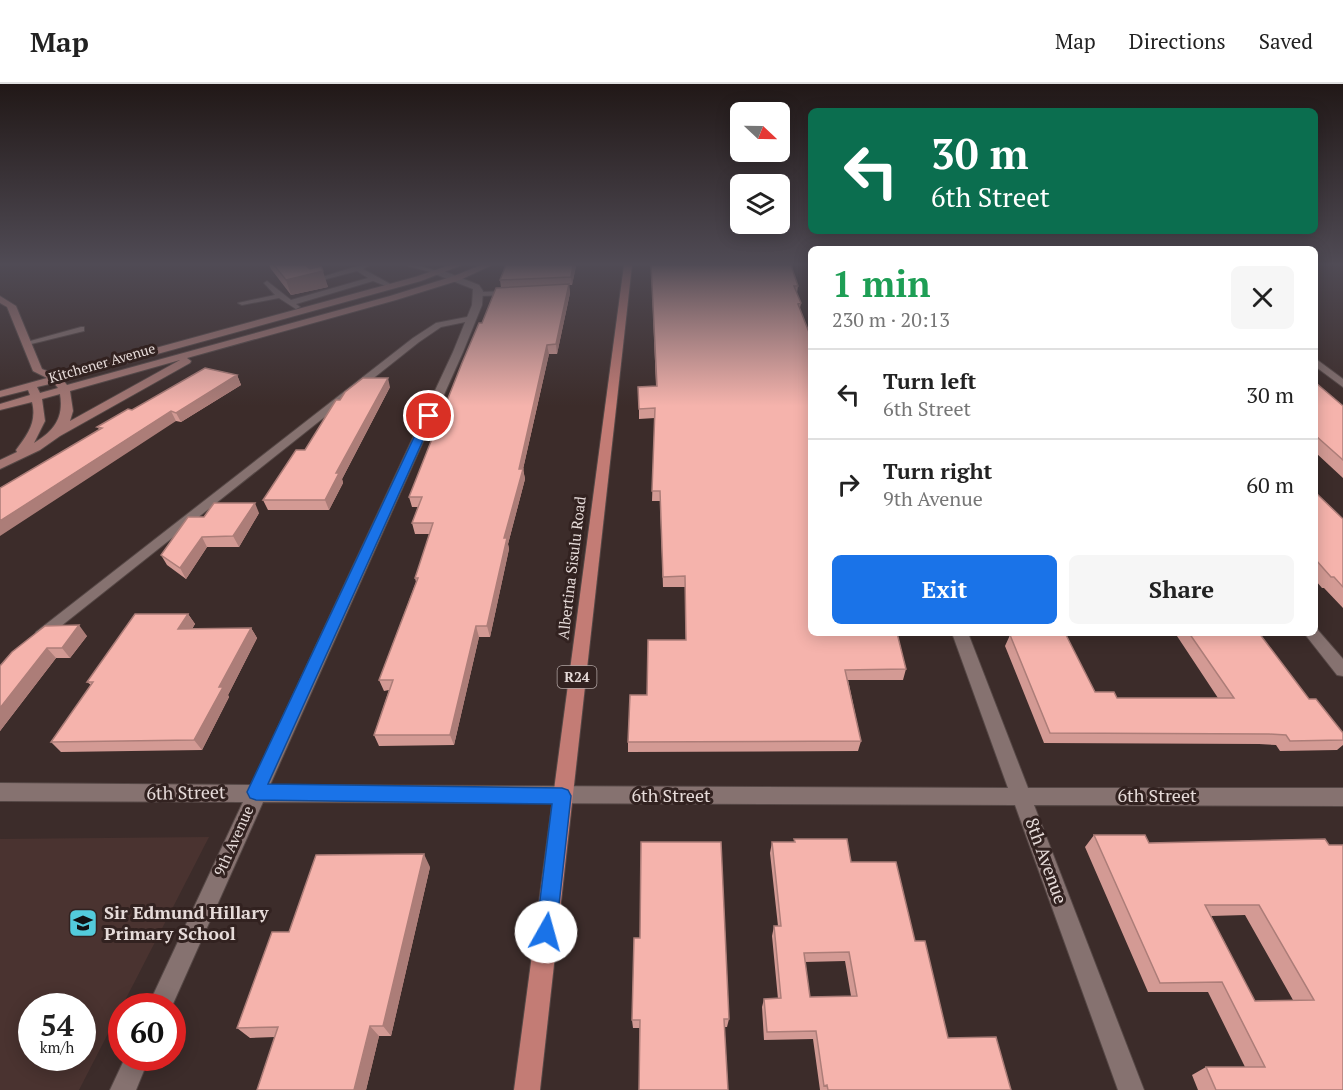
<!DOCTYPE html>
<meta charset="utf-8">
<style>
:root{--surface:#fff;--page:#f6f6f6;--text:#222;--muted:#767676;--line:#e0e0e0;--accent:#1a73e8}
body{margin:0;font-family:"PT Serif",serif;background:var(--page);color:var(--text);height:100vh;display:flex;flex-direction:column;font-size:22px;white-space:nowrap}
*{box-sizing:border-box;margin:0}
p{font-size:20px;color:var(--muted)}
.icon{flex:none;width:33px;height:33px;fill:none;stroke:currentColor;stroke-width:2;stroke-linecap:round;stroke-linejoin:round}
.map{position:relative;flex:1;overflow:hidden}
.panel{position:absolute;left:808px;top:162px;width:510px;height:390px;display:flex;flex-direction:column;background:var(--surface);border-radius:9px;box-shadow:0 3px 15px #0003}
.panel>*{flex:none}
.top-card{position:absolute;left:808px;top:24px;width:510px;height:126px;border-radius:9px;box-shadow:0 3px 15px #0003;background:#0b6e4f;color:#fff;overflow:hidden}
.needle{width:39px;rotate:112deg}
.tools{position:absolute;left:730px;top:18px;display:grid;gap:12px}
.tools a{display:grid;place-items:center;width:60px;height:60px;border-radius:9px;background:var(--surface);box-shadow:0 3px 15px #0003;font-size:30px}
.speed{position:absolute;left:18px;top:909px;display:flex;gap:12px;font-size:30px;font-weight:700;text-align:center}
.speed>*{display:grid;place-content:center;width:78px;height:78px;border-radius:50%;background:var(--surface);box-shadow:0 3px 15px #0003;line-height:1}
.speed small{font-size:15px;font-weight:400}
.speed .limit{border:9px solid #d22;background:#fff;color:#111}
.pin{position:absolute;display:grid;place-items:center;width:51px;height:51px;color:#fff;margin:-26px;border:3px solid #fff;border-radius:50%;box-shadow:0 2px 6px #0007}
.me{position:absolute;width:66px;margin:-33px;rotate:7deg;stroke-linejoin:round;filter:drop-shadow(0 0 4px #0008)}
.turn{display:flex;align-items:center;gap:21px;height:126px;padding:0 24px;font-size:27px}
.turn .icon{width:78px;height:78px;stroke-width:2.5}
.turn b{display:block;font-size:42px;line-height:51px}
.round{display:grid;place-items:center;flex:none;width:63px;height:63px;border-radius:9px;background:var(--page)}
.summary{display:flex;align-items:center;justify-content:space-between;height:102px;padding:0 24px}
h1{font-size:36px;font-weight:700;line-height:45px;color:#1e9e55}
.action{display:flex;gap:12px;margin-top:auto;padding:12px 24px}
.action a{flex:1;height:69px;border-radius:9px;background:var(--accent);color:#fff;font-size:24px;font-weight:700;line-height:69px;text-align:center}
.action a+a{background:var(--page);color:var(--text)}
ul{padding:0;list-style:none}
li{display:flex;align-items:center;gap:18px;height:90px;padding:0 24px;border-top:2px solid var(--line)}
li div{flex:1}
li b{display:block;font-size:22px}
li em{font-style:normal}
header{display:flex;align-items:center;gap:36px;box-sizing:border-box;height:84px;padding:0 30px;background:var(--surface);border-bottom:2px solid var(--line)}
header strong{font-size:28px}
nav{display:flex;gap:33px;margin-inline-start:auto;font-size:21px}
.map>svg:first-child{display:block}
.built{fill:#4a3330;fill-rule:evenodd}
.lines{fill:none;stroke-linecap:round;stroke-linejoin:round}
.lane-casing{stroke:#564846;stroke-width:2}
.street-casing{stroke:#564846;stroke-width:2}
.secondary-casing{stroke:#564846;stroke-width:2}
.primary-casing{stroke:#564846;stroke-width:2}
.lane{fill:#867270;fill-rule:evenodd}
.street{fill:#867270;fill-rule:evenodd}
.secondary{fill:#a47773;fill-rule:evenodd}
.primary{fill:#c37c75;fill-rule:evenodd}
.wall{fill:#d39a94;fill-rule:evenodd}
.shaded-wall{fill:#ac7d78}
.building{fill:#f5b3ac;stroke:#ac7d78;stroke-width:1.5;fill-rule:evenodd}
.route{fill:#1a73e8;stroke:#114b97;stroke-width:1.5}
.labels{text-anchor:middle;stroke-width:6;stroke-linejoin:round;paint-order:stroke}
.far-street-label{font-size:14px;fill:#e6dbd9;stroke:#322220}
.shield{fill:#322220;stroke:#b0a4a2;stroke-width:1.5}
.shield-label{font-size:14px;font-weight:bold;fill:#e6dbd9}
.street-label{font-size:15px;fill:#e6dbd9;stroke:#322220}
.near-street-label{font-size:18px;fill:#e6dbd9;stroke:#322220}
.near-poi-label{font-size:18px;font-weight:bold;fill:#e6dbd9;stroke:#322220;text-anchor:start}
</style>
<header>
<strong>Map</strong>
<nav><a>Map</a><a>Directions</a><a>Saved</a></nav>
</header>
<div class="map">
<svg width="1343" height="1006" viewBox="0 0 1343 1006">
<rect width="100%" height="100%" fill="#3c2c2a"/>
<!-- built -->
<path class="built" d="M209 753 79 1006H0V755ZM32 922H82V974H32Z"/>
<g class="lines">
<!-- lane casing -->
<g class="lane-casing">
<path id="lane" d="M361 181H370L363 185 394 202 391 204 373 197 296 220 300 223 296 225 279 214 242 221 238 219 275 211 264 199 267 197 291 216 368 194 357 187 315 198 312 196Z
M404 181H416L441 188 438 190Z
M511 207H514V211L479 212 475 210 479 208Z
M472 232H475V236L441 243 419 258 46 554H36L35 551 36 548 413 254 436 239Z
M81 243H84V247L27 261 23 259Z"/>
</g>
<!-- street casing -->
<g class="street-casing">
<path id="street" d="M435 186H441L479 201 483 207 482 221 463 268 270 701 1008 704 952 549H968L1028 704H1343V722L1034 721 1144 1006H1118L1015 721 263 718 172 922H148L243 718 0 717V699L251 701 453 268 472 221 473 205 435 190Z
M1316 275 1343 295V303L1316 283Z
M1316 544 1343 575V592L1337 591 1304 549H1316Z
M125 974H149L136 1006H110Z"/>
</g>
<!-- secondary casing -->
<g class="secondary-casing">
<path id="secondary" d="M450 181H462L421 197 63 296 67 301 390 212 454 192 481 181H492L460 196 396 216 187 274 191 277 190 279 60 352 40 366 0 385V376L17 368 16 366C28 350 37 338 32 318L0 326V320L30 311 28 306 0 313V307L47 294 33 287 7 223 0 219V212L16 222 42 285 57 291 415 193ZM180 276 70 337 73 327 70 307ZM54 299 58 304 40 309 37 303ZM60 310C64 334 54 347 34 359L45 337 42 315Z"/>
</g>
<!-- primary casing -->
<g class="primary-casing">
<path id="primary" d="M624 181H632L540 1006H514Z"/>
</g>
<!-- lane -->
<use href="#lane" class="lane"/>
<!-- street -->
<use href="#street" class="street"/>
<!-- secondary -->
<use href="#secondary" class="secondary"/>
<!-- primary -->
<use href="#primary" class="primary"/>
</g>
<!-- wall -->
<path class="wall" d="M269 181H319L328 203 291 211 271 185Z
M651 181 798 202 797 209 801 219 800 224 812 549 906 585 903 596H848L861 657 858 667 628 668V658L647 611 686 556 685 503H663L660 417H652L655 334 639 335V325L656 302Z
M576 182 572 201H569L570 209 557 270H549L523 385 525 395 508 460 509 465 490 553H479L454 661 379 662 374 651 389 606 384 607 379 596 416 498 415 494 430 450H415L412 439 418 423H412L409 413 482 239 501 204 500 196Z
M237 291 241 301 181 338 176 337 99 345 97 343Z
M1316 299 1343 322V394L1316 369Z
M390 303 342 395 343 399 329 426H268L263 416 305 366 340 316Z
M1316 409 1343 435V524L1324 504H1322L1316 497Z
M259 429 239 463H207L186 495 167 481 161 471 204 433Z
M188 530 195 540 192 545 251 544 257 554 228 611 229 613 202 666 61 668 51 658 91 601 87 598Z
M45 542 87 552 70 574H56L0 647V582Z
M1012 549H1065L1095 608 1117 614H1218L1175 549H1259L1309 615 1343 649V661L1337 666 1280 667 1276 661 1259 660 1044 659 1005 562 1010 551H1013Z
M1094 751 1149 759 1325 755 1343 1006H1198L1192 991 1206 983H1245L1208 908H1148L1085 763ZM1245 831 1293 916 1255 917 1211 832Z
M794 755 851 778 915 857 948 954 1011 1006H820L813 955 764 956 762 923 764 915H778L772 852 774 842H778L770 769 772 758H794ZM845 877 851 912 810 913 805 878Z
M430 783 391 952H379L366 1006H257L275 953 250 954 237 944Z
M729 935 727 943 640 944H633L632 936Z"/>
<!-- shaded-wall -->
<path class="shaded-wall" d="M305 181H319L321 187H323L328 203 291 211 286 196Z
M573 181H575L576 182 572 201 571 193Z
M569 200 570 209 557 270 556 260Z
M547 261 549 270 523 385 525 395 508 460 509 465 490 553 487 542 504 454 519 385Z
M237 291 241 301 181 338 176 329Z
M388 294 390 303 342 395 343 399 329 426 325 416 336 389Z
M171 327 176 337 0 452V437Z
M255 419 259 429 239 463 233 452Z
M202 453 207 463 186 495 180 484Z
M188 530 195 540 185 555 178 545Z
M79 541 87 552 70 574 62 564Z
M476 542 479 553 454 661 450 651Z
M251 544 257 554 228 611 229 613 202 666 194 656 219 603Z
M47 564 56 574 0 647V624Z
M424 770 430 783 391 952 383 942Z
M370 942 379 952 366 1006H354Z"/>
<!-- building -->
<path class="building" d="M274 181H305L310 185 321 182 323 187 286 196Z
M506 181H573L571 193 500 196Z
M651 181H791L798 202H794L801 219 798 220 812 256V549H897L906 585 845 586 861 657 628 658 630 611H647L648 556H686L685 492 663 493 660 407H652L655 324 639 325 638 303 657 302Z
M569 200 556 260 547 261 519 385H523L504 454H507L487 542H476L450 651H374L393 596H379L418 494H415L433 439H412L422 413H409L462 279 479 239H482L496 204Z
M205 284 237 291 176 329 171 327 0 437V404L102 344 97 343 128 325 132 326Z
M363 294H388L336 389H339L325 416H263L296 366H305L336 316H340L345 308Z
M1316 299 1343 322V376L1316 352Z
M1316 409 1343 435V503L1334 493H1331L1316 476Z
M214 419H255L233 452 202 453 180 484 161 471 188 433H204Z
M135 530H188L178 545 251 544 219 603H223L194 656 51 658 93 598H87Z
M79 541 62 564H47L0 624V582L12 568 45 542Z
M1022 549H1065L1095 608H1114L1117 614H1234L1189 549H1259L1309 615H1316L1343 649V656L1290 657 1286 651 1269 650 1050 649 1010 551H1023Z
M1094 751H1145L1149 759 1325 755 1329 761H1343V1006H1216L1206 983H1265L1222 898 1160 899ZM1205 821H1259L1314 916 1255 917Z
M794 755H847L851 778H896L915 857H925L948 954 996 953 1011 1006H828L827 1001 824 1002 816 947 767 948 764 915 781 914 774 842H781L772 758H795ZM849 868 857 912 810 913 804 869Z
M641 758H721L729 935H724L728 1006H639L640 936H632L634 854H640Z
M424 770 383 942H370L354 1006H257L278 943 237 944 272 848H289L316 771Z"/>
<!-- sky -->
<linearGradient id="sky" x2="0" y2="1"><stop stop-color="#211817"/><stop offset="0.56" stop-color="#504b55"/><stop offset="1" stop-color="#504b55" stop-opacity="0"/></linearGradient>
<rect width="1343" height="322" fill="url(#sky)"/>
<!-- route -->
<path class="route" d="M429 329 434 332 268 700 562 704 568 706 571 712 556 848 553 855 546 858 539 855 536 848 552 720 256 716 250 714 247 708 424 332Z"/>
<!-- icons -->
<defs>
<g id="school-square" transform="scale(1.5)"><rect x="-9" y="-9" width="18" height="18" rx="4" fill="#53cbdb" stroke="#322220"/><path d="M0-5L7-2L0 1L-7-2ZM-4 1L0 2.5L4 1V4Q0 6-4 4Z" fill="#111"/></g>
</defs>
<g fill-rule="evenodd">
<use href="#school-square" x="83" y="839"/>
</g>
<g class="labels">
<!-- far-street labels -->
<g class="far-street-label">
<text transform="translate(102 279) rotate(-16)" y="5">Kitchener Avenue</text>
</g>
<!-- shield labels -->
<rect class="shield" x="557.5" y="582" width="39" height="22" rx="4.5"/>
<g class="shield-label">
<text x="577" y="598">R24</text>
</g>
<!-- street labels -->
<g class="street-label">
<text transform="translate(572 484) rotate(-83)" y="5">Albertina Sisulu Road</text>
<text transform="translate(234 757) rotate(-66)" y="5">9th Avenue</text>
</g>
<!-- near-street labels -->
<g class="near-street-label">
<text transform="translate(186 709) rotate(-1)" y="6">6th Street</text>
<text x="671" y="718">6th Street</text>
<text x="1157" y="718">6th Street</text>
<text transform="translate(1046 777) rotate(70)" y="6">8th Avenue</text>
</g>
<!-- near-poi labels -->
<g class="near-poi-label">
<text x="104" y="835">Sir Edmund Hillary<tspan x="104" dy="21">Primary School</tspan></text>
</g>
</g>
</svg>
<div class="tools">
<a><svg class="needle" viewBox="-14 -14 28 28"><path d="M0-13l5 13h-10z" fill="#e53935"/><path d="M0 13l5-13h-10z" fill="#767676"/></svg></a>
<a><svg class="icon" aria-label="layers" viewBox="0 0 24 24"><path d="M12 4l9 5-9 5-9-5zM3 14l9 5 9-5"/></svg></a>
</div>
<div class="speed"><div>54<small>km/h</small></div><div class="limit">60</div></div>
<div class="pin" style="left:429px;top:332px;background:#d93025"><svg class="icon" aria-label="arrive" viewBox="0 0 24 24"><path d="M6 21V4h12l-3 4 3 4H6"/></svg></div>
<svg class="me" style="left:546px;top:848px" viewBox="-20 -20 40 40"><circle r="19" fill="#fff"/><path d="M0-13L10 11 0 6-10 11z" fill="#1a73e8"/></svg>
<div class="top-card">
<div class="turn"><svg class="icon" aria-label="left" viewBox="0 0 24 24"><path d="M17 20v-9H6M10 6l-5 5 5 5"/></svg><div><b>30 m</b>6th Street</div></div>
</div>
<section class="panel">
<div class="summary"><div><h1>1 min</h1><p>230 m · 20:13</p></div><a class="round"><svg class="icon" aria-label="close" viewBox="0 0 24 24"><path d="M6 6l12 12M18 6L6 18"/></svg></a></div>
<ul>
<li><svg class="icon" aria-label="left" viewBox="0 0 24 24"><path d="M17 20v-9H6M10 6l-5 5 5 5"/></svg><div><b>Turn left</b><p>6th Street</p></div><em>30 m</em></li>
<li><svg class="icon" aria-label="right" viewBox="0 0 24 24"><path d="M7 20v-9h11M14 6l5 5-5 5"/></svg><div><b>Turn right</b><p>9th Avenue</p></div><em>60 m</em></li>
</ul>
<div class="action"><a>Exit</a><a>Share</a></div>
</section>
</div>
